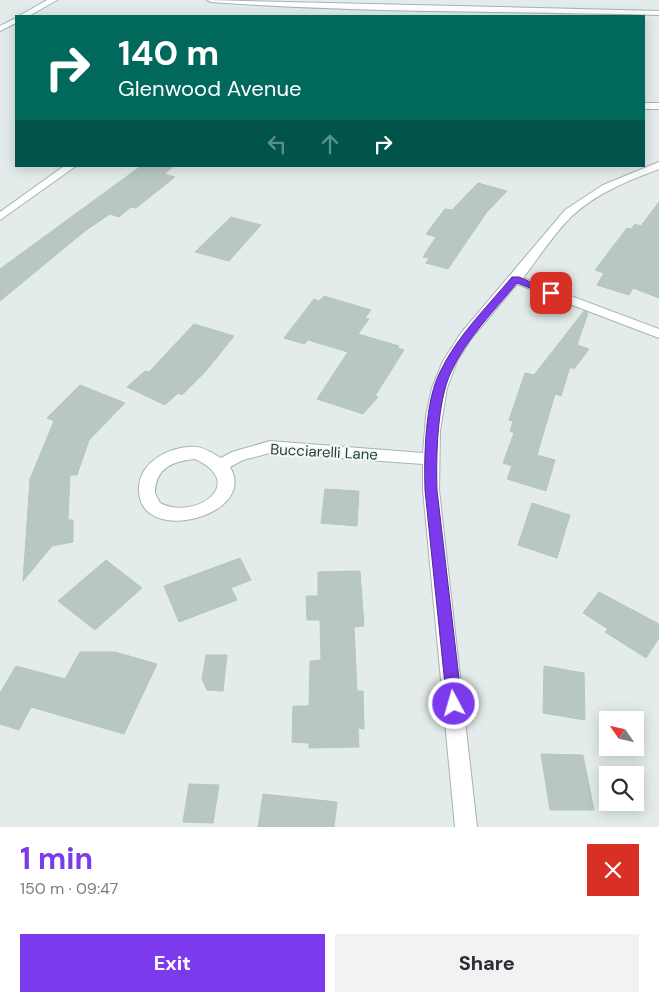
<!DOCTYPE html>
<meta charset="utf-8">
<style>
:root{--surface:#fff;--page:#f2f2f3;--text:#2b2b33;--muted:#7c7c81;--accent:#7c3aed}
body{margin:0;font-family:"DM Sans",sans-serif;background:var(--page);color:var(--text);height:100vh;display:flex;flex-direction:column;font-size:19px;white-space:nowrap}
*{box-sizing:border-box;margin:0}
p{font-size:16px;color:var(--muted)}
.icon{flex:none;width:28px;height:28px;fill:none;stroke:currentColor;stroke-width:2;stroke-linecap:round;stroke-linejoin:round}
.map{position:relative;height:827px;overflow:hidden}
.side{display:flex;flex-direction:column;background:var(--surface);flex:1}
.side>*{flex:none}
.hud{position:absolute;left:15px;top:15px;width:630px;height:152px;border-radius:0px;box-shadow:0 2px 12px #0003;background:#00695c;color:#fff;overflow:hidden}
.needle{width:32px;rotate:304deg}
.controls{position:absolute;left:599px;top:711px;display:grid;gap:10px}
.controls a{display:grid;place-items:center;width:45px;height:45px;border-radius:0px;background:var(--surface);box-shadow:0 2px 12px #0003;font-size:25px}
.pin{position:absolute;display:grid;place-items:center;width:42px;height:42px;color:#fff;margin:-21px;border-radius:10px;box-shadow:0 2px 8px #0006}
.me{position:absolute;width:55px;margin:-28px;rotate:354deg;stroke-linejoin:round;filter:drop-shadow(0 0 4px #0008)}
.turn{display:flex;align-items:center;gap:18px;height:105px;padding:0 20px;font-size:22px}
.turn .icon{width:65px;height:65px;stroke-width:2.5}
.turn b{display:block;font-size:35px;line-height:42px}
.lanes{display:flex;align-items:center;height:48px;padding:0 20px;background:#0003;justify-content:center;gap:25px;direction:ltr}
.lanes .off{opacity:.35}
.round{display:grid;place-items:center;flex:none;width:52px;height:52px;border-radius:0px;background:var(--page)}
.overview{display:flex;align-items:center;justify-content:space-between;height:85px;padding:0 20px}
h1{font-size:30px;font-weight:700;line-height:38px;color:var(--accent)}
.primary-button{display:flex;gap:10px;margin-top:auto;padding:10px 20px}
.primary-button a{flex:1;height:58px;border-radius:0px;background:var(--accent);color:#fff;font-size:20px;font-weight:700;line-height:58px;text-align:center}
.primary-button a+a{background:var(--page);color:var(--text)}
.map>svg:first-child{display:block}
.building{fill:#b8c7c3;stroke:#b5c6c2}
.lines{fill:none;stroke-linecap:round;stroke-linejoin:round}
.minor-casing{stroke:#a6b4b2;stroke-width:2}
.minor{fill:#fff;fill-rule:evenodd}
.route{fill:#7c3aed;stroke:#51269a}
.labels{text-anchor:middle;stroke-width:4;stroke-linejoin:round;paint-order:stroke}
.street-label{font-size:15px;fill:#233d3a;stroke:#f3f9f7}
</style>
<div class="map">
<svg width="659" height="827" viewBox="0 0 659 827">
<rect width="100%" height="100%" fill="#e3ecea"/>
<!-- building -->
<path class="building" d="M141 166H174L164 174 175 177 136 208 131 207 119 217 110 214 85 231 0 301V269Z
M478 183 507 191 486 213 448 269 426 263 429 258 423 257 436 237 426 234 445 209 452 210Z
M659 202V298L633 288 629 295 597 285 604 273 595 270 627 228 631 229 635 224 641 226Z
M231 217 261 225 229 261 195 252Z
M324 296 371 310 365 318 369 319 358 334 399 346 398 348 404 350 375 396 378 397 363 414 317 399 348 352 308 340 304 344 284 338 314 299 319 301Z
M584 311 588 313 577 345 589 349 574 369 570 367 561 396 555 394 537 455 555 460 546 491 507 479 512 466 503 463 514 433 510 431 513 421 509 420 525 373 534 375Z
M194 324 234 336 206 371 182 395 178 393 165 405 127 387 145 371 149 372Z
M80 385 125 403 89 440 77 475H70L68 520H73V542L52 546 23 581 30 479 54 421 47 418Z
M325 489 359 491 357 526 321 523Z
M532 503 570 515 557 558 518 545Z
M240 558 251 580 231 588 237 600 179 622 164 586Z
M106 560 142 588 95 630 58 601Z
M360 571 364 626 354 627 357 691H363L364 729 358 728 359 747 309 748V743L292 742 293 706H309L310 661 321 660 320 620H307L306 596H318V572Z
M599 592 659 624V638L646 658 605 632 608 629 583 613Z
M80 652H115L157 664 124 734 31 707 19 730 0 724V693L16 666 65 679Z
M206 655H227L223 691 207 690 202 679Z
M544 666 584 673 585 720 543 713Z
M541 754 583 755 594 810H550Z
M189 784 219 785 213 823 183 822Z
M263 794 337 802 334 827H258Z"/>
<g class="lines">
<!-- minor casing -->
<g class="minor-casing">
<path id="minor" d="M47 0H57L29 16H19Z
M207 0 659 11V15C510 11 360 13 211 2Z
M16 18V23L0 31V26Z
M644 103H659V109H644Z
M659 162V169C628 181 596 193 571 217 553 235 539 257 523 278L659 329V338L517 284 471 339 457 361 447 388 440 431 439 490 477 827H455L423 490V464L270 453 243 460 230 467C259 516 139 547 139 490 138 462 171 445 197 447 205 448 214 454 221 458L232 452 270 441 423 453 426 416 432 388 443 361 461 333 565 210 603 185ZM195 459C249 484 194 521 160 503L155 493C155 468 173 461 195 459Z
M64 166H76L0 220V212Z"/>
</g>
<!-- minor -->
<use href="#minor" class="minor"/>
</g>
<!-- route -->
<path class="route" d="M512 277H519L556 293 548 295 517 283C494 311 466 339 451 372 437 402 436 457 437 490L462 704 460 709 454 712 449 709 447 704 425 490C424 457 425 401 440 372 457 336 487 307 512 277Z"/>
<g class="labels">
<!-- street labels -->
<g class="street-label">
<text transform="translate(324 452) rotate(3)" y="5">Bucciarelli Lane</text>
</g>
</g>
</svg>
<div class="controls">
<a><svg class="needle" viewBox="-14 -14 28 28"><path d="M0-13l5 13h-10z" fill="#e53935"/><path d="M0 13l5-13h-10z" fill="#7c7c81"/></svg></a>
<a><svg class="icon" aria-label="search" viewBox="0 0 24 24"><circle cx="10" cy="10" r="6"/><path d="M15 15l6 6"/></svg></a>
</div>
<div class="pin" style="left:551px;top:293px;background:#d93025"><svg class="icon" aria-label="arrive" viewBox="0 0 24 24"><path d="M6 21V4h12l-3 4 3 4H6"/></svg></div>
<svg class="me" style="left:454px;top:704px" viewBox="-20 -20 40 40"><circle r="17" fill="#7c3aed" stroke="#fff" stroke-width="3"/><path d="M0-11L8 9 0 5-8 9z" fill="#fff"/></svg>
<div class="hud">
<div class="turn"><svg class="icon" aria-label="right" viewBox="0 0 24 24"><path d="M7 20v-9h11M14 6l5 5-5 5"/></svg><div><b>140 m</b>Glenwood Avenue</div></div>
<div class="lanes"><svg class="icon off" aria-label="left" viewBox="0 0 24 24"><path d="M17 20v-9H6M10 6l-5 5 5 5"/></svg><svg class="icon off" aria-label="ahead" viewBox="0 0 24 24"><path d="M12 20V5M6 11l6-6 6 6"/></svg><svg class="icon" aria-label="right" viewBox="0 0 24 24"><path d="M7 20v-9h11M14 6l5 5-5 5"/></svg></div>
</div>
</div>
<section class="side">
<div class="overview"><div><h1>1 min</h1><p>150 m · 09:47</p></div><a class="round" style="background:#d93025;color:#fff"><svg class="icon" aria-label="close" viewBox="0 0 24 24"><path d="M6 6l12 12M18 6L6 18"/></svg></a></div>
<div class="primary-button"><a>Exit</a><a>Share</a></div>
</section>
